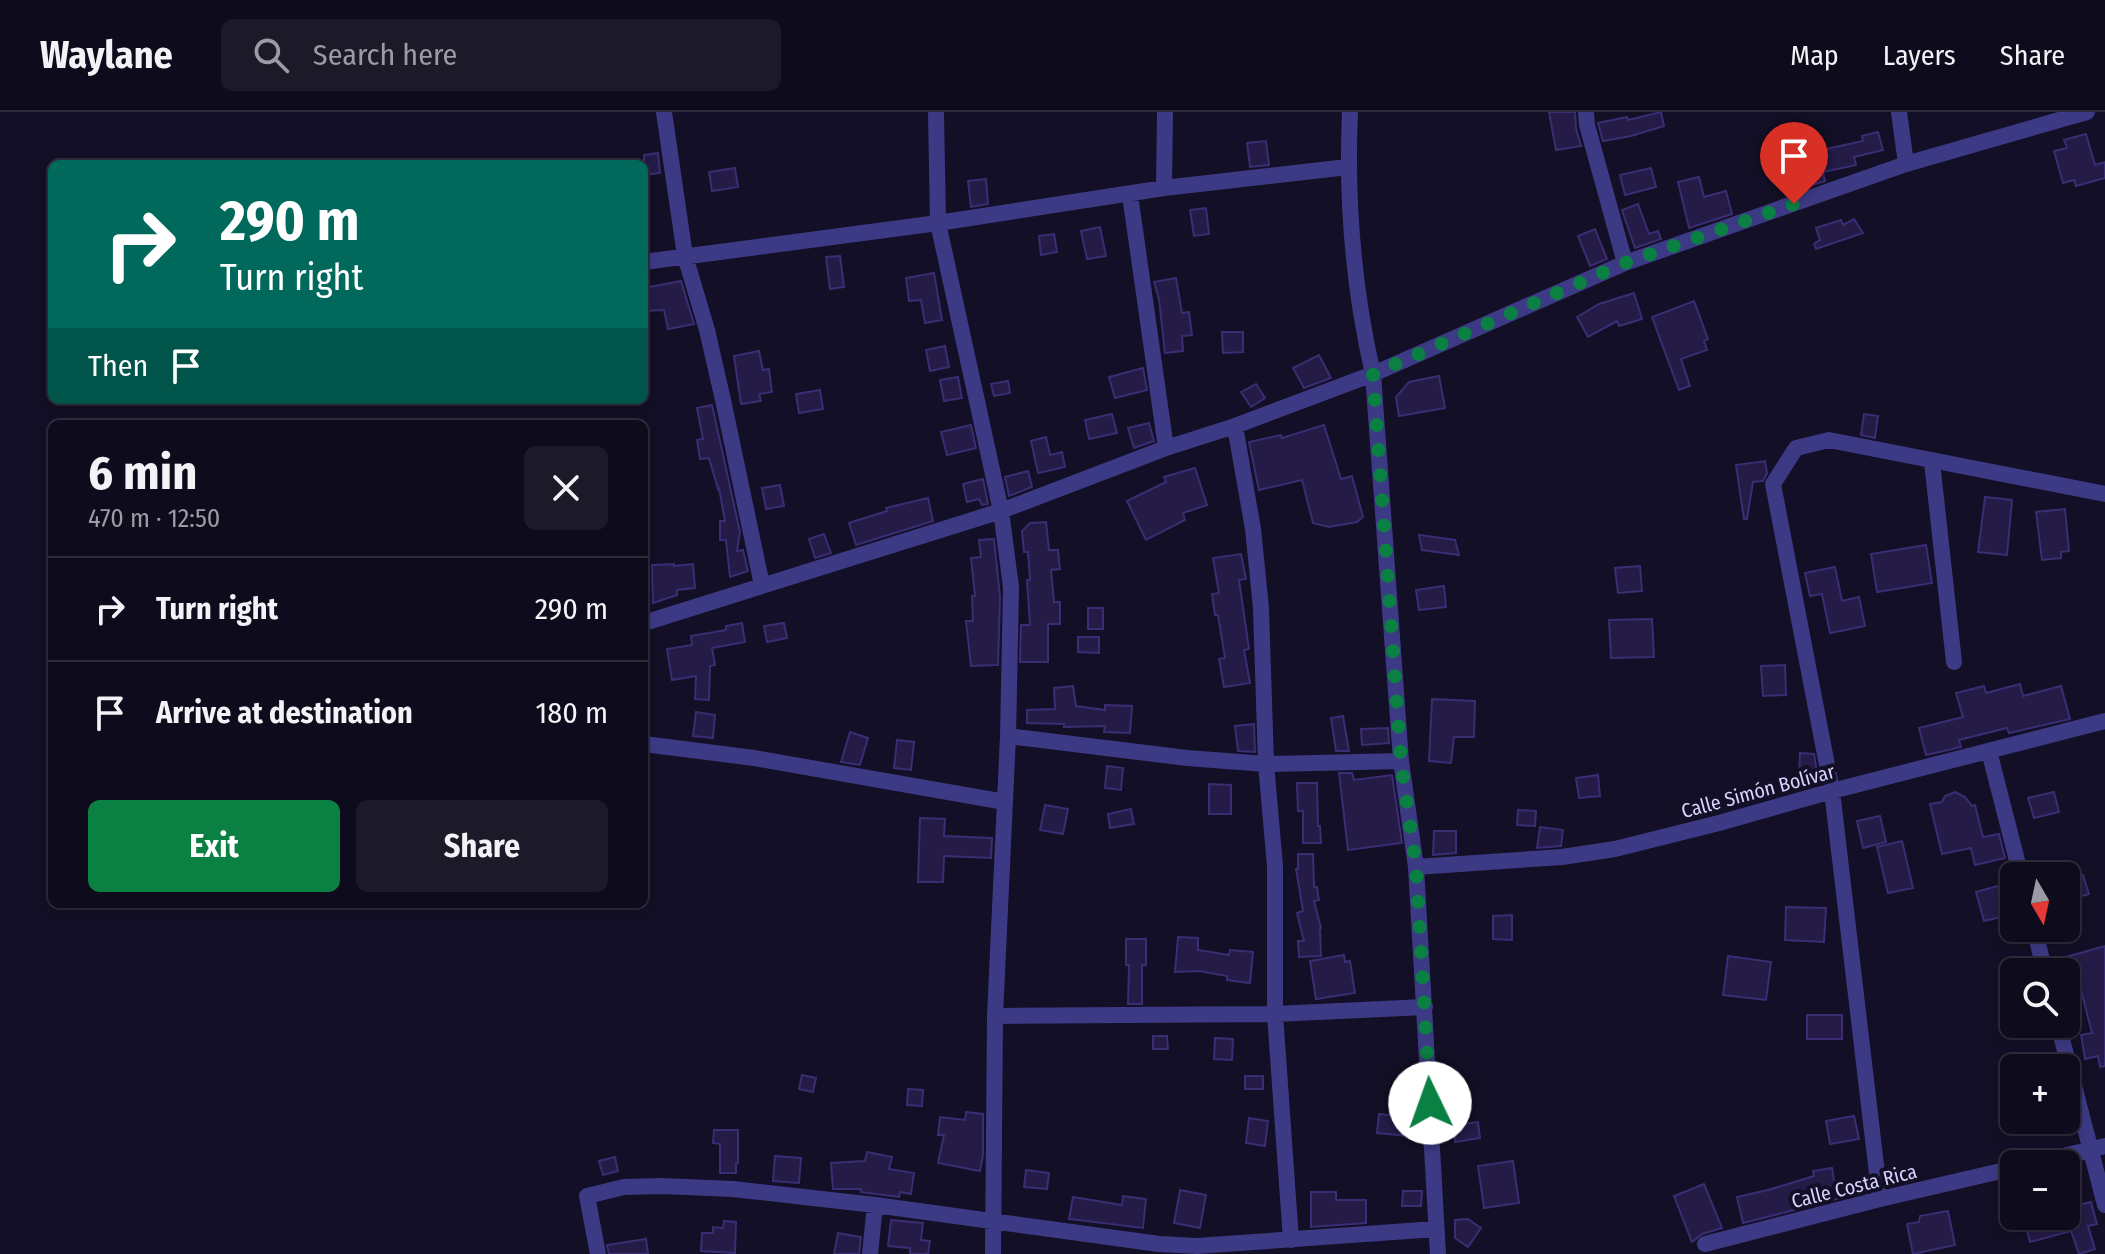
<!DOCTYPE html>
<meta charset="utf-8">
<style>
:root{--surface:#0e0b1c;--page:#1c1929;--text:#f1f3f6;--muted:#9b9ba3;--line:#2e2b3b;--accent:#0b8043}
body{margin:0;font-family:"Fira Sans Condensed",sans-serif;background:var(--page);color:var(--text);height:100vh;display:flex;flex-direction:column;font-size:30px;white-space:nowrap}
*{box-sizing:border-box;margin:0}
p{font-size:26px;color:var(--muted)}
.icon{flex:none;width:44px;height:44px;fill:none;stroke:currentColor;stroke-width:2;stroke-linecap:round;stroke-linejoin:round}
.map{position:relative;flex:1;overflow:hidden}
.sheet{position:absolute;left:48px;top:308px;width:600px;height:488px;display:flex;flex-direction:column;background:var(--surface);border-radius:12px;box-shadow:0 4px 12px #0003,0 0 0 2px var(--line)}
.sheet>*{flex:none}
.hud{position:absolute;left:48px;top:48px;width:600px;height:244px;border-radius:12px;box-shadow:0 4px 12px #0003,0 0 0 2px var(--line);background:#00695c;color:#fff;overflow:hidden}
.needle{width:52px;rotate:171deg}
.controls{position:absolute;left:2000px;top:750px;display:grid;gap:16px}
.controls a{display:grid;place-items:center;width:80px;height:80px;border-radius:12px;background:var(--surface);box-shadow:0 4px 12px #0003,0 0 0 2px var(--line);font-size:40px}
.pin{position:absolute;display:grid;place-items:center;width:68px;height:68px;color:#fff;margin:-82px -34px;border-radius:50% 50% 50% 0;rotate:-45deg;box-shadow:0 0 8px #0007}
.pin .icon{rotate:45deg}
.me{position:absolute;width:88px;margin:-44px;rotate:357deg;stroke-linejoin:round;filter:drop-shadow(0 0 6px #0008)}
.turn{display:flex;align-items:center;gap:28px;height:168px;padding:0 40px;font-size:36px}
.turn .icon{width:104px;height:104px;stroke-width:2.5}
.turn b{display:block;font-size:56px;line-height:68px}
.then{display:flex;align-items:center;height:76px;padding:0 40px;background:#0003;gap:16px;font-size:30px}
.round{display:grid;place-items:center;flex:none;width:84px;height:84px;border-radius:12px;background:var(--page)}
.headline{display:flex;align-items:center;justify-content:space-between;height:136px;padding:0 40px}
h1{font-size:48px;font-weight:700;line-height:60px}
.primary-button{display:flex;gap:16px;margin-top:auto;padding:16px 40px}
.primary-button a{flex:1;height:92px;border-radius:12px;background:var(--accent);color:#fff;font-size:32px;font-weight:700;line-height:92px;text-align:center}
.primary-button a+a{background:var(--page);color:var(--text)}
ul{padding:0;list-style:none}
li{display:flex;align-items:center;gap:24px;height:104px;padding:0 40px;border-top:2px solid var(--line)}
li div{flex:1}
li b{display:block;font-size:30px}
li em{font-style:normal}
header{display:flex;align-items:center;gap:48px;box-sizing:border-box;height:112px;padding:0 40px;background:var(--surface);border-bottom:2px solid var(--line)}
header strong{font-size:38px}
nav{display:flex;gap:44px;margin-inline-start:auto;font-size:28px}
.search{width:560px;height:72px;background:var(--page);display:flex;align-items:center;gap:20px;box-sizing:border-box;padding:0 28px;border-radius:12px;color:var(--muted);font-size:30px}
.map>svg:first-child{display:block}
.building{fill:#241b47;stroke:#3b2d73;stroke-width:2}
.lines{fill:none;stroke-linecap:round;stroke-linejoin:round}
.minor{stroke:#3d3a85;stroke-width:16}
.route{stroke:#0b8043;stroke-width:14;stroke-dasharray:0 25.2}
.labels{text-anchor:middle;stroke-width:8;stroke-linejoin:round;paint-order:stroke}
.street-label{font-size:20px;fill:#d9d4ff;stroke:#130f26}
</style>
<header>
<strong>Waylane</strong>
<div class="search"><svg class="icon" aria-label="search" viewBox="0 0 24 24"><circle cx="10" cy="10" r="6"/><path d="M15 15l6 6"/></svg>Search here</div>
<nav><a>Map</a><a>Layers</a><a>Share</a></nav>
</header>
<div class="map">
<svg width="2105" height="1142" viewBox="0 0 2105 1142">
<rect width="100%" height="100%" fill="#130f26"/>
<!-- building -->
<path class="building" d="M1549 0H1575L1576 16 1581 34 1556 38Z
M1661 0 1664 14 1631 24 1603 29 1598 11 1627 5 1628 8Z
M1878 20 1883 38 1854 45 1856 53 1823 60 1825 69 1803 76 1794 44 1863 29 1862 24Z
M2086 22 2095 53 2105 50V66L2076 74 2074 68 2063 71 2054 39 2067 36 2064 28Z
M1266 29 1269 53 1250 55 1247 31Z
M658 41 660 61 644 63V43Z
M735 56 738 75 712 79 709 60Z
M1651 56 1656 75 1625 83 1620 63Z
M1699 65 1704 85 1726 79 1732 102 1689 116 1678 70Z
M986 67 988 92 971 95 968 69Z
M1638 92 1649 122 1658 119 1661 127 1635 136 1622 98Z
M1206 96 1209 122 1194 124 1190 98Z
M1854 107 1863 121 1816 137 1814 132 1820 128 1816 116 1841 108 1843 113Z
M1100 115 1106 144 1087 147 1081 119Z
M1595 117 1607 147 1590 154 1578 124Z
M1054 122 1057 140 1041 143 1039 124Z
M840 144 844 175 830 177 826 145Z
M934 161 942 208 925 211 921 188 909 189 906 166Z
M1176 166 1182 201 1189 200 1192 223 1182 224 1183 239 1165 241 1159 187 1154 170Z
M681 169 694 212 668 217 664 198 644 199V176Z
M1634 181 1642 207 1619 214 1617 209 1588 225 1577 205 1599 192Z
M1694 189 1708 227 1704 229 1707 238 1681 247 1690 274 1679 278 1652 205Z
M1222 220H1243V240L1223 241Z
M945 234 949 255 930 259 926 238Z
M759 239 763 258 769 257 772 280 759 282 761 289 741 292 734 244Z
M1319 243 1331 266 1304 276 1293 256Z
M1143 256 1147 278 1115 286 1109 265Z
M1439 264 1445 296 1399 304 1396 285 1409 270Z
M958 265 962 286 944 289 940 268Z
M1008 269 1010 281 994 284 991 272Z
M1256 272 1265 286 1251 295 1241 280Z
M820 278 823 297 799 301 796 282Z
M712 293 740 420 737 439 743 438 748 459 730 465 726 428H720V409H725L719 376 718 377 709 346 700 347 697 328 703 327 697 296Z
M1112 302 1117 321 1089 327 1085 308Z
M1864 302 1878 304 1875 326 1861 323Z
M1149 311 1154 329 1134 336 1128 316Z
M971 313 976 336 947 343 941 320Z
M1324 313 1341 367 1352 364 1363 405 1357 410 1329 415 1313 411 1302 368 1259 378 1249 330 1281 323 1282 326Z
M1046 325 1050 343 1062 340 1065 355 1038 361 1031 329Z
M1765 349 1767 361 1763 369 1753 370 1747 407H1744L1736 353Z
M1195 356 1207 393 1183 401 1185 408 1146 428 1127 389 1166 370 1164 365Z
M1028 359 1032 375 1009 384 1005 365Z
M983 367 988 392 982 393 979 387 967 390 963 372Z
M780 373 784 394 766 397 762 376Z
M1985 385 2012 388 2007 443 1978 440Z
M928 386 933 409 856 433 849 411 887 399 886 396Z
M2065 397 2069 439 2061 440V446L2042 448 2036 400Z
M1046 410 1049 438H1058L1060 457 1051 458 1054 490H1060V512H1048V550H1020L1021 513H1030L1027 468H1030L1028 440H1024L1022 419 1030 411Z
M824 422 831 441 815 446 809 427Z
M1419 423 1455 428 1459 443 1422 438Z
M994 427 1000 485 998 553 971 554 966 509H973L972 484H975L971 446 981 445 979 428Z
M1926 433 1932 471 1877 480 1871 442Z
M1241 442 1246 467 1239 468 1249 537 1244 538 1250 571 1224 575 1219 547 1225 546 1218 503H1215L1212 482 1219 481 1213 446Z
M674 452V454L693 452 695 476 677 478V483L653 491 652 453Z
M1640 454 1642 479 1618 481 1615 456Z
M1835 455 1842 489 1859 485 1865 514 1830 521 1822 482 1810 484 1805 461Z
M1444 474 1446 495 1419 498 1416 478Z
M1088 496H1103V517H1088Z
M1652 507 1654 545 1611 546 1609 508Z
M742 511 745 530 712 536 715 553 710 554 709 588 695 587 696 564 672 568 667 537 692 533 691 524 726 518V514Z
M784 511 787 526 767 530 764 514Z
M1078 525H1099V541L1078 540Z
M1785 553 1786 583 1763 584 1761 554Z
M2020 572 2023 584 2061 574 2070 607 2009 621 2007 616 1959 628 1961 635 1926 643 1919 616 1963 605 1956 581 1984 574 1986 581Z
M1073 574 1076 594 1105 598V593L1132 594 1130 621 1104 620 1105 614 1064 615V612L1027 611V598L1055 597 1054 576Z
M1432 587 1475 589 1474 625H1454L1451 651 1429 649Z
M696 600 715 603 713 626 693 624Z
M1343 604 1349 639H1336L1331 606Z
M1254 612 1255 640 1238 639 1235 614Z
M1388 616 1389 631 1362 633 1361 617Z
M850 620 868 626 860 653 841 650Z
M897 628 914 630 911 658 894 656Z
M1800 641 1814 642 1818 667 1799 665Z
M1107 654 1123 656 1121 678 1105 676Z
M1339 661H1352L1354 668 1392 663 1402 731 1348 738Z
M1598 663 1600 684 1579 686 1576 666Z
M1297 671H1317L1318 714H1320L1321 731H1303V699H1298Z
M1209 672 1231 673V702H1209Z
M1955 680 1965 685 1972 694 1975 693 1983 725 1999 722 2005 746 1975 753 1971 736 1942 742 1930 692 1942 690 1945 684Z
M2054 680 2059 700 2034 706 2028 686Z
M1045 693 1068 697 1063 722 1040 718Z
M1131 697 1134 712 1110 716 1108 702Z
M1518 698 1536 699 1535 714 1517 713Z
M1880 704 1886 730 1863 736 1857 709Z
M920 706 945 707 944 724 992 726 991 746 944 744 943 770H918Z
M1540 715 1563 718 1561 734 1537 736Z
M1434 719H1456V741L1433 743Z
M1902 729 1913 776 1888 781 1877 735Z
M1298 742H1313L1314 775H1317L1319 788 1314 789 1321 816H1320L1321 844 1299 845 1298 829H1304L1297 801 1303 799 1296 757H1298Z
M2083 763 2089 782 2066 788V767Z
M2009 771 2014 789V802L1984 809 1976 780Z
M1786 795 1826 796 1824 830 1785 828Z
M1512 803V828L1493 827V804Z
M1178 825 1198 826V838L1229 843 1230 838 1253 840 1250 871 1227 868V864L1199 859 1175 860Z
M1126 827H1146V853H1142V892H1128L1129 853H1126Z
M2105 834V954L2100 955 2098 944 2085 947 2081 923 2092 921 2081 878 2071 881 2062 846Z
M1344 843 1345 850 1350 849 1355 881 1316 887 1310 849Z
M1728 844 1771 850 1766 888 1723 883Z
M1807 903H1842V927H1807Z
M1153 924H1167L1168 937H1153Z
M1215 926 1233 927 1232 948 1214 947Z
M802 963 816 966 813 980 799 977Z
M1245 964H1263V977H1245Z
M908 977 923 978 922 994 907 993Z
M966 1000 983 1002V1043L980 1059 938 1051 944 1023H938L940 1005 965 1008Z
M1379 1002 1419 1006 1420 1025 1377 1021Z
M1854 1004 1859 1027 1830 1032 1826 1009Z
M1249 1006 1268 1009 1265 1034 1246 1031Z
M1478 1010 1480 1026 1455 1030 1453 1013Z
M714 1018H738V1051H736V1061H720V1032L713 1031Z
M867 1040 892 1045 889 1057 914 1061 911 1082 900 1080 899 1085 861 1080V1077H833L831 1051 865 1049Z
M775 1044 801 1046 799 1071 773 1069Z
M615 1045 618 1059 603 1063 599 1049Z
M1513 1049 1519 1091 1484 1096 1478 1054Z
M1832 1056 1837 1087 1810 1092V1094L1743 1111 1737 1085 1768 1078 1814 1064 1813 1059Z
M1026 1058 1049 1061 1047 1077 1024 1075Z
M2071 1062 2079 1093 2091 1090 2097 1112 2088 1114 2095 1137 2079 1142 2071 1119 2030 1130 2023 1104H2066V1063Z
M1704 1072 1722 1116 1702 1122 1692 1130 1674 1084Z
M1180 1078 1206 1083 1200 1116 1174 1111Z
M1403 1079H1422L1421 1094H1402Z
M1311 1080H1336V1088H1366V1111L1311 1115Z
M1123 1084 1146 1087 1143 1116 1069 1107 1073 1085 1122 1093Z
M1948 1099 1955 1133 1913 1142 1907 1112 1919 1110 1920 1104Z
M1468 1107 1481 1116 1468 1135 1455 1126V1108Z
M891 1108 923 1111 921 1128 930 1129 928 1142H910V1136L888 1134Z
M724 1109 736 1110 735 1141 701 1139 702 1121H713V1115L723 1116Z
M838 1121 861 1125 859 1142H834Z
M646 1127 648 1142H609L607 1133Z"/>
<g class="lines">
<!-- minor -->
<path class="minor" d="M664 0 685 144 707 218 723 288 762 473
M936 0 938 111 1001 399 1011 475 1008 624 995 904 993 1142
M1350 0C1346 90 1353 175 1373 262L1401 649 1416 755 1438 1142
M1586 0 1587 13 1625 151
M1899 0 1906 52
M1164 76 1165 0
M1130 83 1166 336
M644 150 938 111 1164 76 1348 55
M1235 314 1253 417 1261 496 1266 652 1275 754V902L1291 1128
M1932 350 1954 550
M644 511 1001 399 1166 336 1235 314 1373 262 1625 151 1906 52 2087 0
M1008 624 1187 646 1266 652 1401 649
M644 632 754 646 1005 690
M1989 639 2021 764
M1416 755 1562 745 1615 737 1719 711 1832 679 2105 609
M2034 816 2045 860
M995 904 1275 902 1425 895
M2058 912 2105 1093
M2030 1052 2105 1034
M1880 1087 1832 679 1773 372 1796 336 1829 328 2105 382
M1705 1132 1880 1087 2014 1056
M598 1142 587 1084 624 1075 662 1074 733 1077 875 1093 1159 1132 1197 1134 1436 1117
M870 1142 875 1093"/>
</g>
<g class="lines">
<!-- route -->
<path class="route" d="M1430 991 1416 755 1401 649 1373 262 1625 151 1794 92"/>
</g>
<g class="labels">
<!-- street labels -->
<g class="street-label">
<text transform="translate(1758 679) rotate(-15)" y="7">Calle Simón Bolívar</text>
<text transform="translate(1854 1074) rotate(-14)" y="7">Calle Costa Rica</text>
</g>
</g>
</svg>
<div class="controls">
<a><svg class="needle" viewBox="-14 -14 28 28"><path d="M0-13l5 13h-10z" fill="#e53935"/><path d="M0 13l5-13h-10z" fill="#9b9ba3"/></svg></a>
<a><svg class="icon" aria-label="search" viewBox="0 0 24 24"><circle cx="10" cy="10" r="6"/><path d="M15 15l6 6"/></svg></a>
<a>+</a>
<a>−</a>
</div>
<div class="pin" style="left:1794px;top:92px;background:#d93025"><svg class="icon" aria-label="arrive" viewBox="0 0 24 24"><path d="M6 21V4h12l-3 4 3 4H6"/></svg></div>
<svg class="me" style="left:1430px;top:991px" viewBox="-20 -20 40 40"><circle r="19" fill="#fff"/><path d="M0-13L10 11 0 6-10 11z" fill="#0b8043"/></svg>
<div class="hud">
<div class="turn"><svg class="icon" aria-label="right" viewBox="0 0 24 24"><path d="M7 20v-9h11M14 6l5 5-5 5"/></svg><div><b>290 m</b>Turn right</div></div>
<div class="then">Then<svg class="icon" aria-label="arrive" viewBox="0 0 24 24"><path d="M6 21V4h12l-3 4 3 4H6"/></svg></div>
</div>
<section class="sheet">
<div class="headline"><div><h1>6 min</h1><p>470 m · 12:50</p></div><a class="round"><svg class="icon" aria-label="close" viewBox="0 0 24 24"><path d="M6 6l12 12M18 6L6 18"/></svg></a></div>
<ul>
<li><svg class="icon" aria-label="right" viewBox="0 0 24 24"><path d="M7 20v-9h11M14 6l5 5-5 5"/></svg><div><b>Turn right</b></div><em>290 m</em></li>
<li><svg class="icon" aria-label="arrive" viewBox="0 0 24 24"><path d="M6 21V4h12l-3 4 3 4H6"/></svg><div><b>Arrive at destination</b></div><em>180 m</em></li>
</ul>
<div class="primary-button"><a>Exit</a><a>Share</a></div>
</section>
</div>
